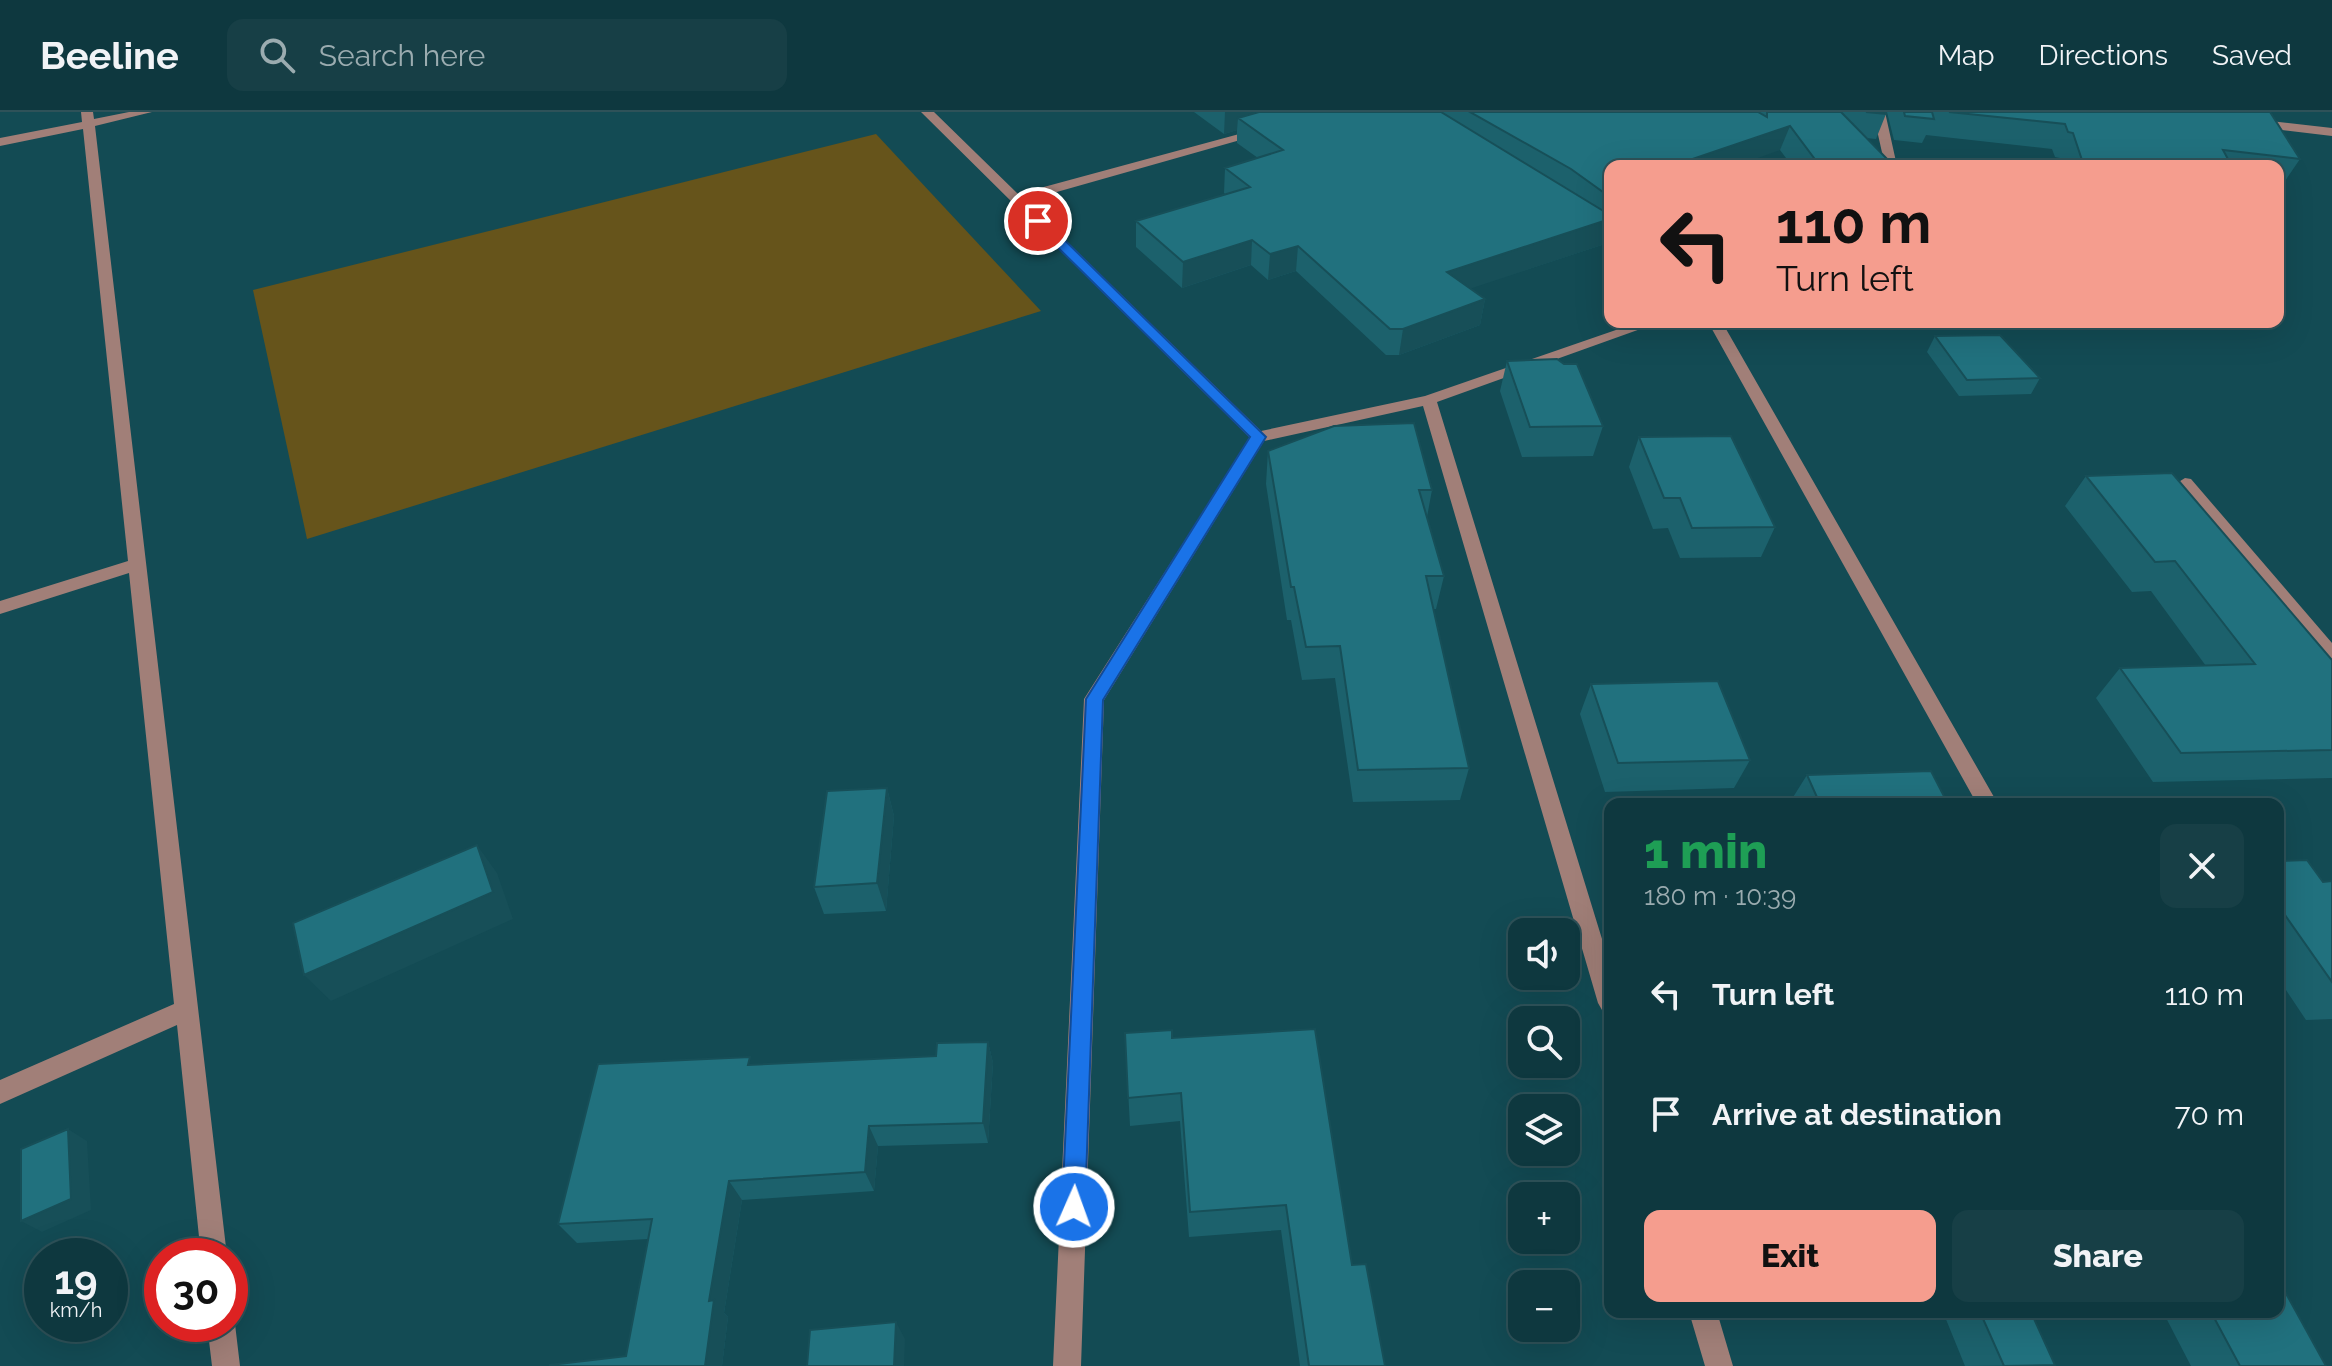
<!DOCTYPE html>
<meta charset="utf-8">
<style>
:root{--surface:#0e383f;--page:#173f46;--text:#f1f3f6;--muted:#9bacb0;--line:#2e5259;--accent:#f59d8e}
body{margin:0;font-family:Raleway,sans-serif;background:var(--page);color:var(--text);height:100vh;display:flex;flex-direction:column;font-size:30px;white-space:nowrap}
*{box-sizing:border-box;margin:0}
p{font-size:26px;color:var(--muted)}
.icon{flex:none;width:44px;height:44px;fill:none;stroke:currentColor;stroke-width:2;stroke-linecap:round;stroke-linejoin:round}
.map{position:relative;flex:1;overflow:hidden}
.drawer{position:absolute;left:1604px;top:686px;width:680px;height:520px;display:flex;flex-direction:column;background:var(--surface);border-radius:16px;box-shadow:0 8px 32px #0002,0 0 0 2px var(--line)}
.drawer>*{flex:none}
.banner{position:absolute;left:1604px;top:48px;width:680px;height:168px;border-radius:16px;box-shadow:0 8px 32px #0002,0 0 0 2px var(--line);background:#f59d8e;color:#111;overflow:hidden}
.buttons{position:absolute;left:1508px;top:806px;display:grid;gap:16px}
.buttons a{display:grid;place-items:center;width:72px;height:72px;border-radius:16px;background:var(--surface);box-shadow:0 8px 32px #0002,0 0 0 2px var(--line);font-size:40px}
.speed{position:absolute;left:24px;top:1126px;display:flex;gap:16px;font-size:40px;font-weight:700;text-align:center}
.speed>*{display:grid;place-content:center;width:104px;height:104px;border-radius:50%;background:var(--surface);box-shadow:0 8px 32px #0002,0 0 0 2px var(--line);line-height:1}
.speed small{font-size:20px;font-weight:400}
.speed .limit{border:12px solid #d22;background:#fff;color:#111}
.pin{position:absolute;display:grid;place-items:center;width:68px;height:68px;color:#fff;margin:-34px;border:4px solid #fff;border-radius:50%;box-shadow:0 2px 8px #0007}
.me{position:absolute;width:88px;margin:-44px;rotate:2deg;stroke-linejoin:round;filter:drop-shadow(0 0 6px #0008)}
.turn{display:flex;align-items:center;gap:28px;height:168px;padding:0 40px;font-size:36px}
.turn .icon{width:104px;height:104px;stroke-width:2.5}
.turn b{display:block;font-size:56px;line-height:68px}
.round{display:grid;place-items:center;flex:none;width:84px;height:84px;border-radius:16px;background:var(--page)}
.head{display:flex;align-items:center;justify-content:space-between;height:136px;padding:0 40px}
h1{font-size:48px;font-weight:800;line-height:60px;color:#1e9e55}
.primary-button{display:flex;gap:16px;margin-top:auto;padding:16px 40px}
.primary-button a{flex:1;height:92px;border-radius:16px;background:var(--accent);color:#111;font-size:32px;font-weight:800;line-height:92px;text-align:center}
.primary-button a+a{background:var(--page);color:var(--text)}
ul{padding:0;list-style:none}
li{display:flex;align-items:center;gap:24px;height:120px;padding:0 40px}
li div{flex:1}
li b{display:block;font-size:30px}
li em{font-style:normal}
header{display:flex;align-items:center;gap:48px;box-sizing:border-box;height:112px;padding:0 40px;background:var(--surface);border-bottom:2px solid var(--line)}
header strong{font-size:38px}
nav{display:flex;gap:44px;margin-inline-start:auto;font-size:28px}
.search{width:560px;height:72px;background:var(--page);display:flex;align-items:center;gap:20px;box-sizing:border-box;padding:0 28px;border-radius:16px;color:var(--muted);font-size:30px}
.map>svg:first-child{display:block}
.green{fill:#66541b}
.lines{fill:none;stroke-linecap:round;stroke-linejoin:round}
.minor{fill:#a17f78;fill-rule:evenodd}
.wall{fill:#1c616c}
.shaded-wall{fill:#174f58}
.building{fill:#21717e;stroke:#174f58;stroke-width:2}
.route{fill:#1a73e8;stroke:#114b97;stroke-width:2}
</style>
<header>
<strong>Beeline</strong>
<div class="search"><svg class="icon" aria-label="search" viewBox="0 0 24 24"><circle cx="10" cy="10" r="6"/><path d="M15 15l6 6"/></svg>Search here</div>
<nav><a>Map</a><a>Directions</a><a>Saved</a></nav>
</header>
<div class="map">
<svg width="2332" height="1254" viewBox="0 0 2332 1254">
<rect width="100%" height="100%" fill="#134b54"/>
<!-- green -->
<path class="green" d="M876 22 1041 199 307 427 253 178Z"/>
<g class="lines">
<!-- minor -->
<path class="minor" d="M81 0H93L94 7 129 0H152L95 14 227 1144H201L177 913 0 992V968L174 892 129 461 0 502V489L128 449 83 17 0 34V26L82 10Z
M921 0H934L1018 82 1265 15V21L1025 89 1261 319 1425 284 1639 210H1660L1437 290 1610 853V902L1602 898 1598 891 1423 294 1264 329 1104 588 1081 1254H1053L1084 587 1250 326Z
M1873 0H1885L1897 54H1885Z
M2252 7 2332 16V24L2248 14V8Z
M1708 210H1722L1998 692H1977Z
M2185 366 2191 367 2332 531V551L2325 549 2179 375 2177 371Z
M1689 1200H1717L1733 1254H1705Z
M230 1202 235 1212 240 1254H212L207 1212H230Z"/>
</g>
<!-- wall -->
<path class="wall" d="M1194 0H1758L1760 1V0H1886V2L1876 27 1866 26 1894 54H1792L1780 38 1610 54V124L1608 131 1470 176 1485 187 1480 213 1399 243H1386L1296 159 1268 168 1251 153 1182 176 1136 135V109L1225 82 1224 81 1225 56 1258 46 1237 31V18L1224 22Z
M1887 0H2270L2300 47 2283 72H2278V54H2062L2060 46 2055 45 2052 37 1926 23 1922 31 1894 28Z
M1935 224 2040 266 2031 282 1959 284 1927 240Z
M1507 249 1603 314 1593 344 1522 345 1500 279Z
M1639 325 1775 415 1761 445 1680 446 1668 416 1653 417 1629 355Z
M1268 339 1432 378 1427 405 1444 464 1436 497H1433L1469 656 1460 688 1353 690 1335 566 1302 568 1291 508H1287L1266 372Z
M2086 364 2332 548V666L2153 670 2096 586 2120 556 2206 554 2151 479 2132 480 2065 394Z
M1591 572 1750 648 1734 676 1605 680 1580 602Z
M1807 663 1948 692H1791L1790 690Z
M887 676 894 704 886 799 824 802 814 775Z
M2278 749 2323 770 2332 769V907L2306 908 2278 866Z
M1125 921 1172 926 1352 1153 1385 1254H1300L1281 1118 1189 1125 1180 1009 1130 1014Z
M988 930 993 951 988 1031 878 1034 874 1079 742 1088 724 1201 728 1205 722 1254H550L626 1244 648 1127 577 1131 558 1112 754 953 936 944Z
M1943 1200H2031L2055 1253 1965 1254Z
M2163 1200H2278L2326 1254H2191Z"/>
<!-- shaded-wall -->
<path class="shaded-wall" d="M1225 0H1302L1238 6 1237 18 1224 22Z
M1790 14 1780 38 1736 54H1672Z
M1610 107V124L1608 131 1442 186 1447 160Z
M1252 128 1251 153 1182 176 1183 150Z
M1298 134 1296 159 1268 168 1270 142Z
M1485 187 1480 213 1399 243 1403 217Z
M887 676 894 704 886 799 877 771Z
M477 733 497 761 513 807 331 889 304 863Z
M988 930 993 951 988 1031 983 1011Z
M869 1014 878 1034 874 1079 865 1060Z
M68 1017 87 1029 91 1098 42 1120 21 1109Z
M729 1069 742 1088 724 1201 728 1205 722 1254H705L709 1189Z
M896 1210 905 1227 904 1254H894Z"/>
<!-- building -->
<path class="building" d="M1259 0H1441L1610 103V107L1447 160 1485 187 1403 217H1390L1298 134 1270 142 1252 128 1183 150 1136 109 1250 75 1225 56 1283 38 1238 6Z
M1470 0H1758L1767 5V0H1841L1894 54H1820L1790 14 1672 54H1610V85L1571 57Z
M1866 0H1886V2Z
M1904 0H1932L1934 7 1905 4Z
M1949 0H2270L2300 47 2223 38 2229 49 2213 48 2216 54H2084L2073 21 2068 20 2065 12Z
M2000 223 2040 266 1967 268 1935 224Z
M1557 247 1564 252H1577L1603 314 1530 315 1507 249Z
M1414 311 1432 378H1419L1444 464H1426L1469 656 1358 658 1340 534 1306 535 1294 475H1291L1268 339 1334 314Z
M1731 324 1775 415 1692 416 1680 386H1664L1639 325Z
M2172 361 2332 548V638L2181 641 2120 556 2255 552 2175 449 2155 450 2086 364Z
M1718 569 1750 648 1618 651 1591 572Z
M1931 659 1948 692H1820L1807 663Z
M887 676 877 771 814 775 827 679Z
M477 733 493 780 304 863 293 811Z
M2307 748 2323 770 2332 769V870L2278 793V749Z
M1315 917 1352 1153 1366 1152 1385 1254H1309L1286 1093 1190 1100 1181 981 1128 986 1125 921 1172 918V926Z
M988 930 983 1011 869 1014 865 1060 729 1069 709 1189 714 1188 705 1254H550V1253L626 1244 652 1107 558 1112 598 952 750 945 748 953 936 944 937 931Z
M68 1017 71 1087 21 1109V1037Z
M2278 1167 2326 1254H2240L2211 1200H2278Z
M1980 1200H2031L2055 1253 2004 1254Z
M896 1210 894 1254H807L810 1218Z"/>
<!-- route -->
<path class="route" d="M1034 106H1042L1266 325 1103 588 1085 1095 1082 1104 1074 1107 1065 1104 1062 1095 1086 587 1250 325 1034 112Z"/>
</svg>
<div class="buttons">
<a><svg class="icon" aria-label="sound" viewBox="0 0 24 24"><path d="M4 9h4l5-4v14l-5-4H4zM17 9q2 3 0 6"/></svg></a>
<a><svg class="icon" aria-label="search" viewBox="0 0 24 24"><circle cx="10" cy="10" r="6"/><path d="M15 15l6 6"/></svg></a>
<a><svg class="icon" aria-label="layers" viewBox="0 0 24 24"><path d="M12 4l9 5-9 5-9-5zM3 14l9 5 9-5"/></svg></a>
<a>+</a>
<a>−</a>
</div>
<div class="speed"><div>19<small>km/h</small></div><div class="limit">30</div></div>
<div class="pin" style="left:1038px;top:109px;background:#d93025"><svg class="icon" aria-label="arrive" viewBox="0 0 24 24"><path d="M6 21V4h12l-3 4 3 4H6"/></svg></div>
<svg class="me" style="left:1074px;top:1095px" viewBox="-20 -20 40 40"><circle r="17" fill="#1a73e8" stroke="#fff" stroke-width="3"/><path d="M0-11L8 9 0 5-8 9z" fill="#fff"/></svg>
<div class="banner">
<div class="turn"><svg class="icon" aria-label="left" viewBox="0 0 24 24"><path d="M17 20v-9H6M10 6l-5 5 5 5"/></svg><div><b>110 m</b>Turn left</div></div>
</div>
<section class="drawer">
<div class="head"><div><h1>1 min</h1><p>180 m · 10:39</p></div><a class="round"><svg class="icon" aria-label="close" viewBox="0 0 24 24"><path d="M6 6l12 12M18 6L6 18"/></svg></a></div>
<ul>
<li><svg class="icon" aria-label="left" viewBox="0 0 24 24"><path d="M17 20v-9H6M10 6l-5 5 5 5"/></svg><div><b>Turn left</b></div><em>110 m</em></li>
<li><svg class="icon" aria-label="arrive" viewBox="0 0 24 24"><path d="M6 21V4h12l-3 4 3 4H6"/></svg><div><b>Arrive at destination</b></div><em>70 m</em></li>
</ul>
<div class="primary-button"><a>Exit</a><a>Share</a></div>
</section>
</div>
